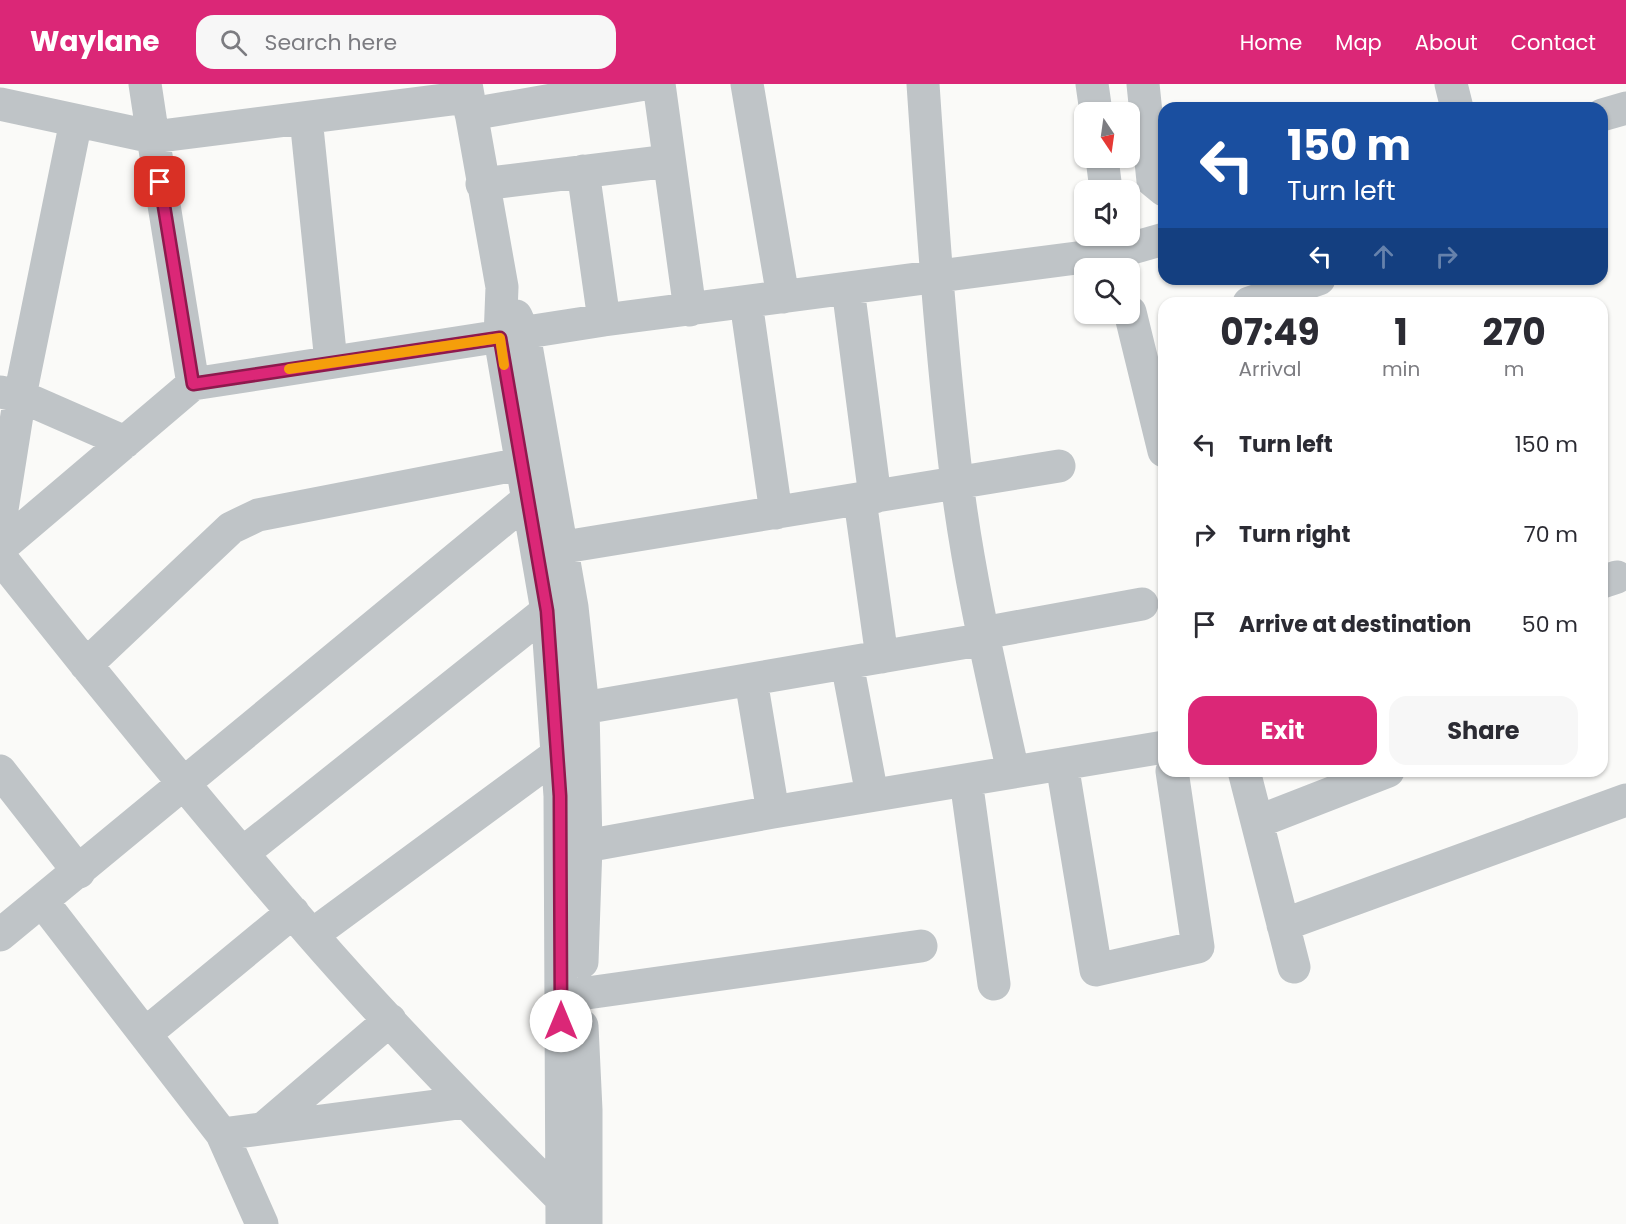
<!DOCTYPE html>
<style>
:root{--surface:#fff;--page:#f7f7f7;--text:#2b2b33;--muted:#7c7c81;--accent:#db2777}
body{margin:0;font-family:Poppins,sans-serif;background:var(--page);color:var(--text);height:100vh;display:flex;flex-direction:column;font-size:22px;white-space:nowrap}
*{box-sizing:border-box;margin:0}
p{font-size:20px;color:var(--muted)}
.icon{flex:none;width:33px;height:33px;fill:none;stroke:currentColor;stroke-width:2;stroke-linecap:round;stroke-linejoin:round}
.map{position:relative;flex:1;overflow:hidden}
.sheet{position:absolute;left:1158px;top:213px;width:450px;height:480px;display:flex;flex-direction:column;background:var(--surface);border-radius:18px;box-shadow:0 2px 4px #0004}
.sheet>*{flex:none}
.top-card{position:absolute;left:1158px;top:18px;width:450px;height:183px;border-radius:18px;box-shadow:0 2px 4px #0004;background:#1a4fa0;color:#fff;overflow:hidden}
.needle{width:39px;rotate:167deg}
.controls{position:absolute;left:1074px;top:18px;display:grid;gap:12px}
.controls a{display:grid;place-items:center;width:66px;height:66px;border-radius:12px;background:var(--surface);box-shadow:0 2px 4px #0004;font-size:30px}
.pin{position:absolute;display:grid;place-items:center;width:51px;height:51px;color:#fff;margin:-26px;border-radius:12px;box-shadow:0 3px 9px #0006}
.me{position:absolute;width:66px;margin:-33px;rotate:0deg;stroke-linejoin:round;filter:drop-shadow(0 0 4px #0008)}
.turn{display:flex;align-items:center;gap:21px;height:126px;padding:0 30px;font-size:27px}
.turn .icon{width:78px;height:78px;stroke-width:2.5}
.turn b{display:block;font-size:42px;line-height:51px}
.lanes{display:flex;align-items:center;height:57px;padding:0 30px;background:#0003;justify-content:center;gap:30px;direction:ltr}
.lanes .off{opacity:.35}
.eta{display:flex;justify-content:space-evenly;align-items:center;height:102px;text-align:center}
.eta b{font-size:36px;font-weight:700;line-height:42px}
.primary-button{display:flex;gap:12px;margin-top:auto;padding:12px 30px}
.primary-button a{flex:1;height:69px;border-radius:18px;background:var(--accent);color:#fff;font-size:24px;font-weight:700;line-height:69px;text-align:center}
.primary-button a+a{background:var(--page);color:var(--text)}
ul{padding:0;list-style:none}
li{display:flex;align-items:center;gap:18px;height:90px;padding:0 30px}
li div{flex:1}
li b{display:block;font-size:22px}
li em{font-style:normal}
header{display:flex;align-items:center;gap:36px;box-sizing:border-box;height:84px;padding:0 30px;background:var(--accent);color:#fff}
header strong{font-size:28px}
nav{display:flex;gap:33px;margin-inline-start:auto;font-size:21px}
.search{width:420px;height:54px;background:var(--page);display:flex;align-items:center;gap:15px;box-sizing:border-box;padding:0 21px;border-radius:18px;color:var(--muted);font-size:22px}
.map>svg:first-child{display:block}
.lines{fill:none;stroke-linecap:round;stroke-linejoin:round}
.minor{stroke:#bfc4c7;stroke-width:33}
.route-casing{stroke:#8e194d;stroke-width:15}
.route{stroke:#db2777;stroke-width:10}
.slow{stroke:#f59e0b;stroke-width:10}
</style>
<header>
<strong>Waylane</strong>
<div class="search"><svg class="icon" aria-label="search" viewBox="0 0 24 24"><circle cx="10" cy="10" r="6"/><path d="M15 15l6 6"/></svg>Search here</div>
<nav><a>Home</a><a>Map</a><a>About</a><a>Contact</a></nav>
</header>
<div class="map">
<svg width="1626" height="1140" viewBox="0 0 1626 1140">
<rect width="100%" height="100%" fill="#fafaf8"/>
<g class="lines">
<!-- minor -->
<path class="minor" d="M466 0 502 203 500 254 547 527 560 712 562 1140
M659 0 690 226
M747 0 783 213
M923 0C932 133 941 266 957 398 969 495 992 592 1013 688
M1092 0 1096 28
M1143 0 1153 97 1164 106
M1451 0 1457 24
M0 20 153 53 145 0
M471 30 645 0
M1602 31 1626 24
M306 34 331 278
M1102 74 1106 106
M583 87 604 236
M482 100 669 77
M848 204 875 413
M746 218 776 429
M1249 219 1319 195
M1130 228 1164 367
M516 232 524 250 572 523 583 624 586 762 582 878
M193 300 153 53 468 13
M0 308 20 312 125 358
M860 416 882 573
M0 438 20 312 76 37
M0 464 193 300 604 236 1115 169 1164 155
M540 467 1059 382
M0 473C101 601 205 727 311 850 390 941 475 1028 560 1113
M1602 498 1617 493
M983 549 1142 520
M847 579 872 711
M86 581 231 444 258 431 520 380
M751 596 773 728
M583 624 985 555
M1062 680 1096 886 1198 863 1172 687
M0 687 79 788
M1244 687 1294 883
M966 696 994 900
M1257 738 1388 687
M586 762 773 728 1164 663
M243 769 547 527
M42 817 222 1050 262 1140
M1283 841 1626 716
M0 851 526 417
M312 851 558 670
M580 910 921 862
M582 942 586 1026V1140
M145 950 293 828
M264 1044 390 936
M222 1050 466 1018"/>
</g>
<g class="lines">
<!-- route casing -->
<g class="route-casing">
<path id="route" d="M160 98 193 300 500 254 547 527 560 712 561 937"/>
</g>
<!-- route -->
<use href="#route" class="route"/>
<!-- slow -->
<path class="slow" d="M289 285 500 254 504 281"/>
</g>
</svg>
<div class="controls">
<a><svg class="needle" viewBox="-14 -14 28 28"><path d="M0-13l5 13h-10z" fill="#e53935"/><path d="M0 13l5-13h-10z" fill="#7c7c81"/></svg></a>
<a><svg class="icon" aria-label="sound" viewBox="0 0 24 24"><path d="M4 9h4l5-4v14l-5-4H4zM17 9q2 3 0 6"/></svg></a>
<a><svg class="icon" aria-label="search" viewBox="0 0 24 24"><circle cx="10" cy="10" r="6"/><path d="M15 15l6 6"/></svg></a>
</div>
<div class="pin" style="left:160px;top:98px;background:#d93025"><svg class="icon" aria-label="arrive" viewBox="0 0 24 24"><path d="M6 21V4h12l-3 4 3 4H6"/></svg></div>
<svg class="me" style="left:561px;top:937px" viewBox="-20 -20 40 40"><circle r="19" fill="#fff"/><path d="M0-13L10 11 0 6-10 11z" fill="#db2777"/></svg>
<div class="top-card">
<div class="turn"><svg class="icon" aria-label="left" viewBox="0 0 24 24"><path d="M17 20v-9H6M10 6l-5 5 5 5"/></svg><div><b>150 m</b>Turn left</div></div>
<div class="lanes"><svg class="icon" aria-label="left" viewBox="0 0 24 24"><path d="M17 20v-9H6M10 6l-5 5 5 5"/></svg><svg class="icon off" aria-label="ahead" viewBox="0 0 24 24"><path d="M12 20V5M6 11l6-6 6 6"/></svg><svg class="icon off" aria-label="right" viewBox="0 0 24 24"><path d="M7 20v-9h11M14 6l5 5-5 5"/></svg></div>
</div>
<section class="sheet">
<div class="eta">
<div><b>07:49</b><p>Arrival</p></div>
<div><b>1</b><p>min</p></div>
<div><b>270</b><p>m</p></div>
</div>
<ul>
<li><svg class="icon" aria-label="left" viewBox="0 0 24 24"><path d="M17 20v-9H6M10 6l-5 5 5 5"/></svg><div><b>Turn left</b></div><em>150 m</em></li>
<li><svg class="icon" aria-label="right" viewBox="0 0 24 24"><path d="M7 20v-9h11M14 6l5 5-5 5"/></svg><div><b>Turn right</b></div><em>70 m</em></li>
<li><svg class="icon" aria-label="arrive" viewBox="0 0 24 24"><path d="M6 21V4h12l-3 4 3 4H6"/></svg><div><b>Arrive at destination</b></div><em>50 m</em></li>
</ul>
<div class="primary-button"><a>Exit</a><a>Share</a></div>
</section>
</div>
